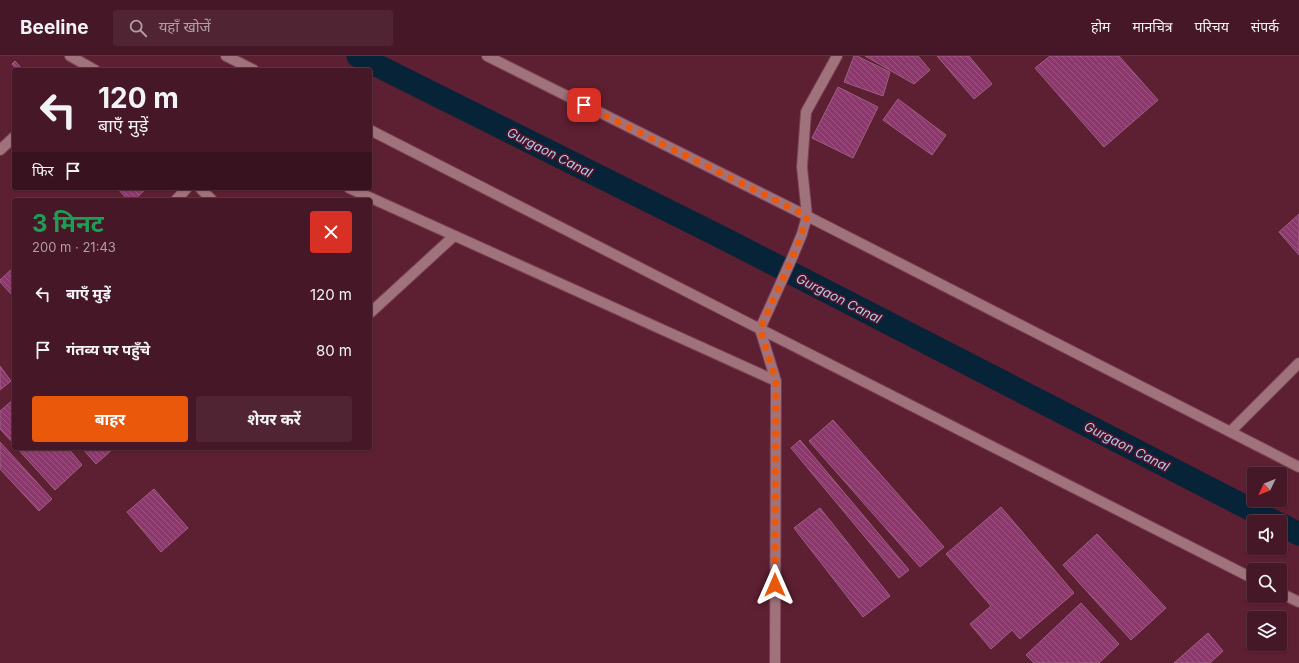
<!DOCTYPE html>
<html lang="hi">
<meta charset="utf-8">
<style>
:root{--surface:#461726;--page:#502432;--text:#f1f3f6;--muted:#b09fa7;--line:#5e3643;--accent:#ea580c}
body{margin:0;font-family:Inter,"Noto Sans Devanagari",sans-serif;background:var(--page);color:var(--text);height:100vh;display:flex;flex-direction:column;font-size:15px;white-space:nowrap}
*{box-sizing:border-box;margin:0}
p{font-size:13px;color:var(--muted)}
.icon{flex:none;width:22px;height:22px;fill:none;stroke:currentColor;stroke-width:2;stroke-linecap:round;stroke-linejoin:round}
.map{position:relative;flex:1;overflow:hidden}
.panel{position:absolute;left:12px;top:142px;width:360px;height:252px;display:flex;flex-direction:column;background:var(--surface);border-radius:4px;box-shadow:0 1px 3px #0004,0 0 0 1px var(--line)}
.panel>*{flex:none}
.top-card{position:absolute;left:12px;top:12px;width:360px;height:122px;border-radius:4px;box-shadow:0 1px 3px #0004,0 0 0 1px var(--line);background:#461726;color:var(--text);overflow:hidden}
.needle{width:26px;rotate:227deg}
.buttons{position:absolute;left:1247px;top:411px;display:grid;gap:8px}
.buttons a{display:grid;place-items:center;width:40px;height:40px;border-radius:4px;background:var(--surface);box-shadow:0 1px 3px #0004,0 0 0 1px var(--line);font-size:20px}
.pin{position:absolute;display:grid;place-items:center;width:34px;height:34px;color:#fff;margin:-17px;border-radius:8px;box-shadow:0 2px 6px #0006}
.me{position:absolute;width:44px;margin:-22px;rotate:0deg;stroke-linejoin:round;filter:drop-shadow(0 0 3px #0008)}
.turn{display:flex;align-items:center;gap:14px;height:84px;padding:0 20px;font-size:18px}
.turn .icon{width:52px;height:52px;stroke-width:2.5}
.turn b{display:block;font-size:28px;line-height:34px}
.then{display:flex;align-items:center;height:38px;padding:0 20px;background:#0003;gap:8px;font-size:15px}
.round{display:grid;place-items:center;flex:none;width:42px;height:42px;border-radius:4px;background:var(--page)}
.headline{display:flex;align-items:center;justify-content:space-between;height:68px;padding:0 20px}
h1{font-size:24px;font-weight:700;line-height:30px;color:#1e9e55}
.button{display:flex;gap:8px;margin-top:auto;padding:8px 20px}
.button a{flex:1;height:46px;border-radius:4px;background:var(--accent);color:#fff;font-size:16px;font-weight:700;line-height:46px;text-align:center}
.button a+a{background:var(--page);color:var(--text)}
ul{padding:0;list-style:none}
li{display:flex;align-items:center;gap:12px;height:56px;padding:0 20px}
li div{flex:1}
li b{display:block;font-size:15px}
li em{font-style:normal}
header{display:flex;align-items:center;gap:24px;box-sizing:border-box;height:56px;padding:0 20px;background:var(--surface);border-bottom:1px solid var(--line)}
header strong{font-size:19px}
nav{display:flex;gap:22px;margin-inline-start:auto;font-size:14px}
.search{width:280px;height:36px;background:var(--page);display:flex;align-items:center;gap:10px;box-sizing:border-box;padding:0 14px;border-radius:4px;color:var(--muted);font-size:15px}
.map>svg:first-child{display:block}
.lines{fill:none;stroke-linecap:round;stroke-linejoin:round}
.canal{stroke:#062338;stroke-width:23}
.building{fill:url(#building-back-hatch);stroke:#9d5f83}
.minor-casing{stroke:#7a4051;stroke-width:12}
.minor{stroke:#a0727c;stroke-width:10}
.route{stroke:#ea580c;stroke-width:7;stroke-dasharray:0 12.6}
.labels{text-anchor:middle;stroke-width:3.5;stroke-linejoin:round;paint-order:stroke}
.water-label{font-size:13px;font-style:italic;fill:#a7cff2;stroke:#511428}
</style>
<header>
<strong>Beeline</strong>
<div class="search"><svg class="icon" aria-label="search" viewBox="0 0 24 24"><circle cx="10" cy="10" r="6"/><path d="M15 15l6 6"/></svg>यहाँ खोजें</div>
<nav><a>होम</a><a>मानचित्र</a><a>परिचय</a><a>संपर्क</a></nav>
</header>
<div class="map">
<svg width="1299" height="607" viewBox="0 0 1299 607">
<defs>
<pattern id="building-back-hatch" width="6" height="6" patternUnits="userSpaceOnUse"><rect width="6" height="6" fill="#8c386d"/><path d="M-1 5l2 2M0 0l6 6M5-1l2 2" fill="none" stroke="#9d5481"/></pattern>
</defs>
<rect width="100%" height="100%" fill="#5d1f32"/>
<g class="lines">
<!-- canal -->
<path class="canal" d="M358 0 721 181 1275 466
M1280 468 1299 478"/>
</g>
<!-- building -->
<path class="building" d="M854 0H857L890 16 883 40 844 26Z
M865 0H918L930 14 914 28Z
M937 0H969L992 28 974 43Z
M1050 0H1119L1158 44 1104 91 1035 12Z
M15 5 23 14H17L12 8Z
M838 31 878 51 853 102 812 82Z
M898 43 946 79 932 99 883 64Z
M117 132H147L134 144H128Z
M1299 158V199L1279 176Z
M14 211V241L0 226V224Z
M0 310 11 325 0 334Z
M14 343V388L0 373V355Z
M833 364 944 491 920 511 809 385Z
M800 384 909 514 899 522 791 392Z
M0 386 52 443 39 455 0 413Z
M17 392H68L82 409 55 434Z
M82 392H114L96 408Z
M154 433 188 472 161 496 127 456Z
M1001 451 1074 537 1020 583 1012 574 991 593 970 568 991 550 946 498Z
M820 452 890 540 863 561 794 472Z
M1097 478 1166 552 1131 584 1063 509Z
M1081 547 1119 588 1099 607H1034L1026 599Z
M1208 577 1223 595 1210 607H1174Z"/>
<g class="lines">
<!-- minor casing -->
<g class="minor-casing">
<path id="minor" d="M70 0 95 14
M226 0 254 14
M487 0 807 160 1299 411
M370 74 760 273 1254 523
M0 94 14 81
M200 132 212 144
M349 132 776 325
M176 144 187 132
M370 257 454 180
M1230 376 1299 307
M1280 537 1299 546
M775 607 776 325 760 273 792 202 802 178 807 160 802 111 806 56 837 0"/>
</g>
<!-- minor -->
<use href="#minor" class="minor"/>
</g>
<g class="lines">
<!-- route -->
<path class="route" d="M584 49 807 160C796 199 776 236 760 273L776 325 775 529"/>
</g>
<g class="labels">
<!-- water labels -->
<g class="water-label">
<text transform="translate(550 96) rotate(27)" y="5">Gurgaon Canal</text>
<text transform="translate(839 242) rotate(27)" y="5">Gurgaon Canal</text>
<text transform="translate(1127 390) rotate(27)" y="5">Gurgaon Canal</text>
</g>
</g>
</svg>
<div class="buttons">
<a><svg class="needle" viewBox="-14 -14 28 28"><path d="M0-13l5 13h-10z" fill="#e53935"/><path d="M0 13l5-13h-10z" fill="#b09fa7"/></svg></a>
<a><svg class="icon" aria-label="sound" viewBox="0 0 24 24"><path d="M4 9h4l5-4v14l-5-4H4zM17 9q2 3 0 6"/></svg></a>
<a><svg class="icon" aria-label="search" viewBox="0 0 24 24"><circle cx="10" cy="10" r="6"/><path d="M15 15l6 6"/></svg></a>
<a><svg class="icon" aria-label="layers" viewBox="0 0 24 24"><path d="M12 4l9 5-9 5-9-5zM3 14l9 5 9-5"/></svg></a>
</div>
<div class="pin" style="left:584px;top:49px;background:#d93025"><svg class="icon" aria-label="arrive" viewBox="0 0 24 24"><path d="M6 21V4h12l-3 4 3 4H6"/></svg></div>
<svg class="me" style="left:775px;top:529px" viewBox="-20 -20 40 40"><path d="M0-17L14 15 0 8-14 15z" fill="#ea580c" stroke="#fff" stroke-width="4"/></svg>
<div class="top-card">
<div class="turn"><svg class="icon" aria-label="left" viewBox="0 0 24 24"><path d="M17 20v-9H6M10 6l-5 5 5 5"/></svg><div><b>120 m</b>बाएँ मुड़ें</div></div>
<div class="then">फिर<svg class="icon" aria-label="arrive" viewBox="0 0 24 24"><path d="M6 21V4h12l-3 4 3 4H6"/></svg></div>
</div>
<section class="panel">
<div class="headline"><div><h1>3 मिनट</h1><p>200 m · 21:43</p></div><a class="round" style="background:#d93025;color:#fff"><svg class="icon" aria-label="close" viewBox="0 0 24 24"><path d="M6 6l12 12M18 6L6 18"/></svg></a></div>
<ul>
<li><svg class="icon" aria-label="left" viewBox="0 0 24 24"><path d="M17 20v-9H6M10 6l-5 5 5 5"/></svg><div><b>बाएँ मुड़ें</b></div><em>120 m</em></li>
<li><svg class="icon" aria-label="arrive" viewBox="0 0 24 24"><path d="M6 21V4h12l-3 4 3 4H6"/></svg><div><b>गंतव्य पर पहुँचे</b></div><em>80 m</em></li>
</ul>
<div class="button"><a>बाहर</a><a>शेयर करें</a></div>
</section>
</div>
